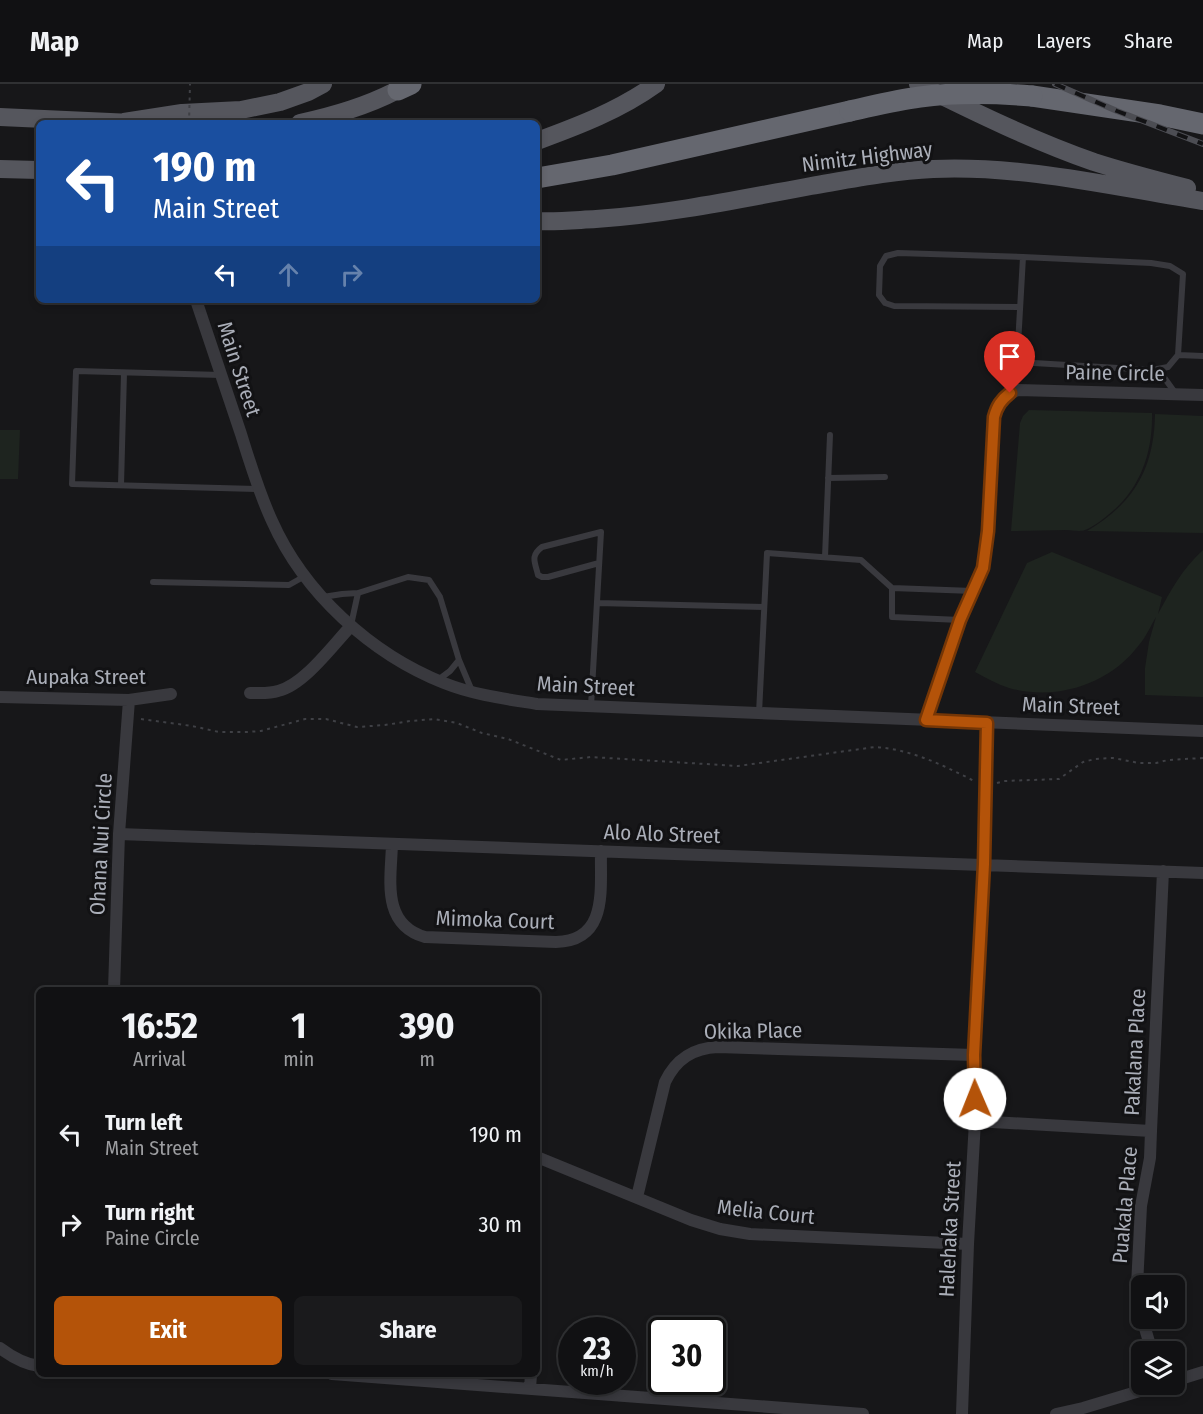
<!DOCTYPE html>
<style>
:root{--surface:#111113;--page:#1a1a1c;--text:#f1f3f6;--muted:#9c9da0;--line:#303133;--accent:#b45309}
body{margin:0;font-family:"Fira Sans Condensed",sans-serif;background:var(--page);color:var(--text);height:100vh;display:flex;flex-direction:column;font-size:22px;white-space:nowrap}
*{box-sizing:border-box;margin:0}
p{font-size:20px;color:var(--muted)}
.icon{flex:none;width:33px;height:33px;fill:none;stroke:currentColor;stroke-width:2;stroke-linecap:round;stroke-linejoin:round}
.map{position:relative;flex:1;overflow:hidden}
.side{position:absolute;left:36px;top:903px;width:504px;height:390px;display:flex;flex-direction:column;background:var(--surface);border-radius:9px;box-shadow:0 3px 9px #0003,0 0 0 2px var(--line)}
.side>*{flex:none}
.guide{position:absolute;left:36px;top:36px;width:504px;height:183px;border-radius:9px;box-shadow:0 3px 9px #0003,0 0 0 2px var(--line);background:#1a4fa0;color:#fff;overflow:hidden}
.tools{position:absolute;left:1131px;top:1191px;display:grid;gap:12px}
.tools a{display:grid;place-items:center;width:54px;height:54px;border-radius:9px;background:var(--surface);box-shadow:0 3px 9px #0003,0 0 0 2px var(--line);font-size:30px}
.speed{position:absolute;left:558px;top:1233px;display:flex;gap:12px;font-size:30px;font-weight:700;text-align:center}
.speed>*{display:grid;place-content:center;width:78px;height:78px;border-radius:50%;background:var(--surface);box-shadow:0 3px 9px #0003,0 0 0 2px var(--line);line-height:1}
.speed small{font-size:15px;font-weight:400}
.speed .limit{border:3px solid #111;border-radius:9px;background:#fff;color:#111}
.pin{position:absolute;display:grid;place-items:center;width:51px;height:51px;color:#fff;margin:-62px -26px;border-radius:50% 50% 50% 0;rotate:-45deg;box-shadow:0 0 6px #0007}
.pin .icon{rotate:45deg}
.me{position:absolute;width:66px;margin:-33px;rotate:359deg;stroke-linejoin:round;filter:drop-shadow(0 0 4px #0008)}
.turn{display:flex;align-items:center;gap:21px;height:126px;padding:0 18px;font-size:27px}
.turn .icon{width:78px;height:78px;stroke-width:2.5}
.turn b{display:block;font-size:42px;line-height:51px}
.lanes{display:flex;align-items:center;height:57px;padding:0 18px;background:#0003;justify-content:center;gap:30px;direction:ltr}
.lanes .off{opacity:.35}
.eta{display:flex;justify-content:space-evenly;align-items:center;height:102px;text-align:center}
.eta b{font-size:36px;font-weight:700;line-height:42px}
.action{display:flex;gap:12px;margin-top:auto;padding:12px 18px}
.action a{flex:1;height:69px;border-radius:9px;background:var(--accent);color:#fff;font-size:24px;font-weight:700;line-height:69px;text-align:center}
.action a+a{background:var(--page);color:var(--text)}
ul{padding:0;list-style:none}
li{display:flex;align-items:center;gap:18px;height:90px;padding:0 18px}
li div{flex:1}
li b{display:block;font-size:22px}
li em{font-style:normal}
header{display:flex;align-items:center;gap:36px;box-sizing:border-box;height:84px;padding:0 30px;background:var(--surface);border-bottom:2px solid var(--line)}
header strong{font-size:28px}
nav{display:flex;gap:33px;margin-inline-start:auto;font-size:21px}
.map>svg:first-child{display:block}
.green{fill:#1e241f}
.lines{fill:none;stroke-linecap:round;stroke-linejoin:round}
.path{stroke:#3f4045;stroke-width:2;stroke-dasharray:3 4.5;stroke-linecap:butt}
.lane{stroke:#39393e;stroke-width:6}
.street{stroke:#39393e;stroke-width:12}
.primary{stroke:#55565d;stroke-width:18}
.highway{stroke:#65676f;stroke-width:21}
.rail-casing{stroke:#4c4d53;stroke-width:6}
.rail{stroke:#121214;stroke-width:4;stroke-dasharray:11;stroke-linecap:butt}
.path-bridge{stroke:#3f4045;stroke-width:2;stroke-dasharray:3 4.5;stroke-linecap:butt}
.highway-bridge{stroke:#65676f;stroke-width:21}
.route-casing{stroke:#753606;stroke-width:15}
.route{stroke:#b45309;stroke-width:10}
.labels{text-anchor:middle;stroke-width:6;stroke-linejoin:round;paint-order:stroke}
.street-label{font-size:21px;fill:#aaaeb8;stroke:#121214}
</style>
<header>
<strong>Map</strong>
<nav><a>Map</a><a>Layers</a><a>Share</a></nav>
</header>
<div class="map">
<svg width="1203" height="1330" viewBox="0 0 1203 1330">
<rect width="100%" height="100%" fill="#171719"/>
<!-- green -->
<path class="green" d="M1029 326 1152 329C1153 369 1140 406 1108 431 1102 436 1093 443 1085 446 1080 448 1072 446 1067 446 1048 446 1030 447 1011 447L1020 339 1023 332Z
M1155 330 1203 332V449L1087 447C1134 419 1154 385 1155 330Z
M0 346H20L18 395H0Z
M1203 466V613L1145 611V584L1149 558 1156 533C1150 543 1146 553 1139 561 1109 601 1056 617 1009 604 997 600 986 594 975 588L1027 479 1052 468 1162 513 1158 530C1171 506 1182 485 1203 466Z"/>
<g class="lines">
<!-- path -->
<path class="path" d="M141 635 192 642 219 648H247L261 647 305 635H326L357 643 385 641 410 637 434 635 457 639 482 649 508 655 561 676 591 673 738 682 875 663C910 665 943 681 974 697
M997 699 1004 697 1059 695 1083 678 1095 675 1113 674 1139 679H1156L1168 676 1203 674"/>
<!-- lane -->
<path class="lane" d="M1023 173 1151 179 1170 182 1183 190 1178 271 1168 283 1152 286 1017 278Z
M1020 223 894 222 885 219 879 211 880 182 886 172 898 169 1023 173
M1178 271 1203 272
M1158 285 1176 310
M221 291 76 287 72 400 259 405
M828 394 885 393
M121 401 124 289
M825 473 830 351
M153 498 289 501 305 492
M892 504V533L960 536
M323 513 342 510 358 509 408 493 429 496 440 513 459 576 472 607
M597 519 764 523
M351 541 358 509
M438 596 450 587 459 576
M591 622 601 448 542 463C530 472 535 478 538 491L542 493H548L599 479
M759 629 767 469 861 476 892 504 973 507
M986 669 987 638"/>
<!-- street -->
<path class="street" d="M196 216C211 261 226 306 241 350 250 379 259 409 272 437 304 509 371 570 444 599 474 611 506 615 537 620L1203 647
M250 609C260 609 269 610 278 607 304 601 333 561 351 542
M0 613 129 616 171 610
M926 636 960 536 983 484 988 447 994 333C997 319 1004 311 1018 306L1203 311
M119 750 1203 789
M392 760C391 795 381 840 425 853L556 858C609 857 600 804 601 767
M114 906 119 750 129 616
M975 1037 1151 1047 1163 787
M537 1073 691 1136 720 1145 750 1150 968 1160
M637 1113 665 998C676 975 693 964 718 963L974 971
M1142 1234 1139 1225 1137 1202 1141 1122 1150 1074 1151 1047
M1142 1234 1152 1268
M0 1264C12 1273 24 1280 39 1282
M332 1290 863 1330
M1174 1297 1203 1288
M530 1305 531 1290
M962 1330 968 1160 975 1037 974 971 984 780 986 669
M1056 1330 1083 1324 1163 1300"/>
<!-- primary -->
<path class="primary" d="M918 0C976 29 1034 57 1094 78 1125 88 1156 96 1187 104
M0 33 132 39
M124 38 182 29 241 26 280 18 308 8 323 0
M300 39C337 31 375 20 408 0
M537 57C578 42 620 26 656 0
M0 85 39 86
M537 137C557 138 576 136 596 135 669 130 740 115 811 102 852 95 892 87 933 85 1024 81 1114 103 1203 117"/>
<!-- highway -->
<path class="highway" d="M398 6 411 0
M1032 12 1160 31 1203 40
M537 94 612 81 850 27"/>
<!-- rail casing -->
<g class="rail-casing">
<path id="rail" d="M1055 0 1117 27 1203 60"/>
</g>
<!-- rail -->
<use href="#rail" class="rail"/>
<!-- path-bridge -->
<path class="path-bridge" d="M189 39 190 0"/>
<!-- highway-bridge -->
<path class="highway-bridge" d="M850 27C873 22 896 16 920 13 957 8 995 9 1032 12"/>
</g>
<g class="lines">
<!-- route casing -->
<g class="route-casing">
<path id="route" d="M975 1015 974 971 984 780 987 639 926 636 960 536 983 484 988 447 994 333C997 322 1001 316 1010 309"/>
</g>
<!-- route -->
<use href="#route" class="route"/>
</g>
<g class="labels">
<!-- street labels -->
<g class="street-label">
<text transform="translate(867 73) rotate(-7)" y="7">Nimitz Highway</text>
<text transform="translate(239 285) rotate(72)" y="7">Main Street</text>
<text transform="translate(1115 289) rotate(1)" y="7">Paine Circle</text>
<text x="86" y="600">Aupaka Street</text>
<text transform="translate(586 602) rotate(3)" y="7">Main Street</text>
<text transform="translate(1071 622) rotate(2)" y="7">Main Street</text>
<text transform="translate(662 750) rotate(2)" y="7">Alo Alo Street</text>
<text transform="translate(101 760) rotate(-87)" y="7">Ohana Nui Circle</text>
<text transform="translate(495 836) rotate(2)" y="7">Mimoka Court</text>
<text transform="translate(753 947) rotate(-1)" y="7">Okika Place</text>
<text transform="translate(1135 968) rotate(-87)" y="7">Pakalana Place</text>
<text transform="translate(1125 1121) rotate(-85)" y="7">Puakala Place</text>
<text transform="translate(766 1128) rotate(6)" y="7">Melia Court</text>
<text transform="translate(950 1145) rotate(-87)" y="7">Halehaka Street</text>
</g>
</g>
</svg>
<div class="tools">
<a><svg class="icon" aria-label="sound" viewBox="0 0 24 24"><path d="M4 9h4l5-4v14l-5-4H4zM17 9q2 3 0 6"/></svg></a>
<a><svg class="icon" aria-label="layers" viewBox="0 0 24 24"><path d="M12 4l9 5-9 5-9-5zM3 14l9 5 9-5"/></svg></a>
</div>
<div class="speed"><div>23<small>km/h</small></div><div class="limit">30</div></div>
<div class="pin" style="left:1010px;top:309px;background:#d93025"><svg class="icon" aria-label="arrive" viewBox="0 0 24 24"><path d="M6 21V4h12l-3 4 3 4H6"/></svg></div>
<svg class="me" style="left:975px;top:1015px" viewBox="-20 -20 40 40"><circle r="19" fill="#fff"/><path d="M0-13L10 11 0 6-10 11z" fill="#b45309"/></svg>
<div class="guide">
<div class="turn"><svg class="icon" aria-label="left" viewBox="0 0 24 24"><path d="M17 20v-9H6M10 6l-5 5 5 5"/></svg><div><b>190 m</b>Main Street</div></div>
<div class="lanes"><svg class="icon" aria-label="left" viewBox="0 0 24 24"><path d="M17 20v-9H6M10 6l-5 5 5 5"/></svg><svg class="icon off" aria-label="ahead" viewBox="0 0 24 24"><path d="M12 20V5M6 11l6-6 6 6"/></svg><svg class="icon off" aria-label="right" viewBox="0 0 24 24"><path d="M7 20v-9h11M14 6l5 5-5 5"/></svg></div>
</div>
<section class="side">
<div class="eta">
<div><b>16:52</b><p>Arrival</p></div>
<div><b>1</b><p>min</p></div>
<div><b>390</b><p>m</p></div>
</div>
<ul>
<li><svg class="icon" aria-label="left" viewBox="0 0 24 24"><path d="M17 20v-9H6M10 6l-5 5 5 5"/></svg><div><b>Turn left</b><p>Main Street</p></div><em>190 m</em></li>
<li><svg class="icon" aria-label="right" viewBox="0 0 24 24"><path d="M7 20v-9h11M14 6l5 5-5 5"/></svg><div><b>Turn right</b><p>Paine Circle</p></div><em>30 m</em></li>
</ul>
<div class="action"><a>Exit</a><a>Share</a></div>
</section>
</div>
